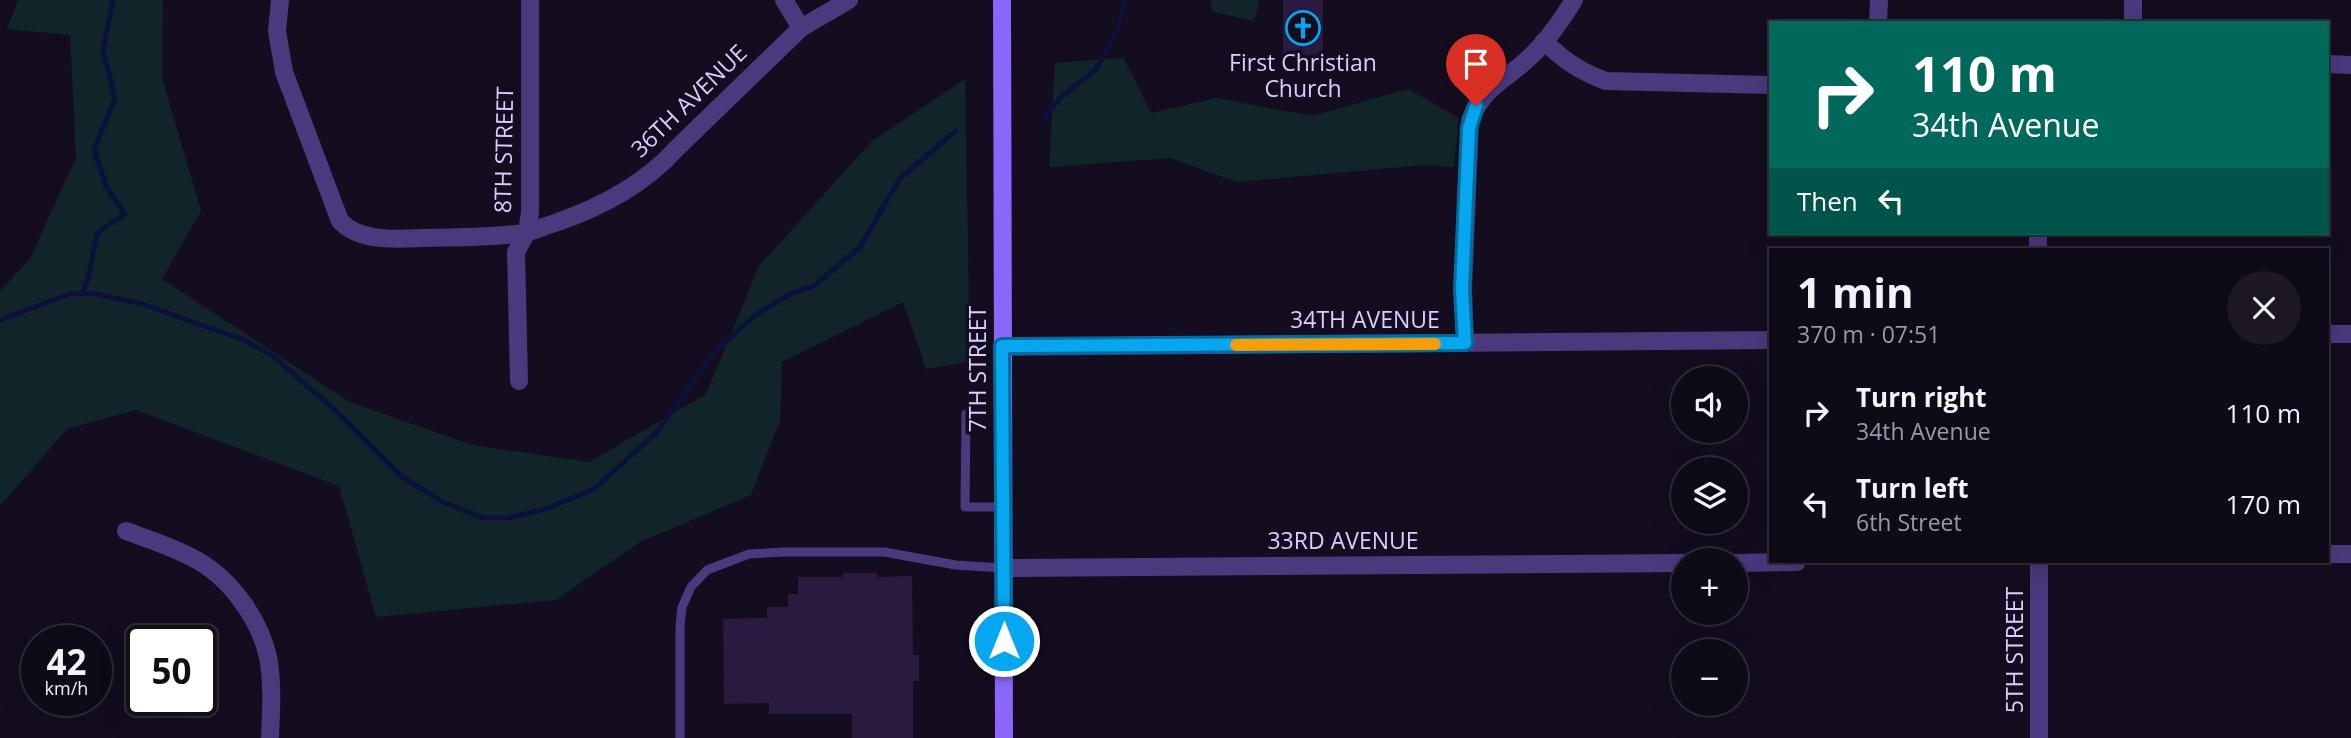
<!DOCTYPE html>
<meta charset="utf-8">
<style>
:root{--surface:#0f0a17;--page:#1d1824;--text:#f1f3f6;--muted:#9b9aa1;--line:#2f2b36}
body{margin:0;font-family:"Open Sans",sans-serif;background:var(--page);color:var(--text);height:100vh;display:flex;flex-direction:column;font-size:26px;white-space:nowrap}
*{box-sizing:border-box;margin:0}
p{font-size:23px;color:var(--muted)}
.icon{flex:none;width:38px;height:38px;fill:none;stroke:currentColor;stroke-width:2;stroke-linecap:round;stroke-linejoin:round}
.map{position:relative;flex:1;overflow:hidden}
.side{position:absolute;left:1769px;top:248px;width:560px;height:315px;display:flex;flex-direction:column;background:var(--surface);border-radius:0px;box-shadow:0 7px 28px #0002,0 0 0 2px var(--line)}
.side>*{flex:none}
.top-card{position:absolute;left:1769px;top:21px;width:560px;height:214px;border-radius:0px;box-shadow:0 7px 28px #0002,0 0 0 2px var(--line);background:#00695c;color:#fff;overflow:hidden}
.buttons{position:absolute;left:1671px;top:366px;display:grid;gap:14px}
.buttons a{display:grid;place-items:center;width:77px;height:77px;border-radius:50%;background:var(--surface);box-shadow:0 7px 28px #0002,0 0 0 2px var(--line);font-size:35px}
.speed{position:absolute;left:21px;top:625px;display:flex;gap:14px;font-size:35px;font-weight:700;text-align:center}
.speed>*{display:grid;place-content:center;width:91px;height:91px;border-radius:50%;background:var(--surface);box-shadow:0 7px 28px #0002,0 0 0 2px var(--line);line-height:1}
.speed small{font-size:18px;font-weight:400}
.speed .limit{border:4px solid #111;border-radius:10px;background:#fff;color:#111}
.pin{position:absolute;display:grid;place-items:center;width:60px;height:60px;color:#fff;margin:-72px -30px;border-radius:50% 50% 50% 0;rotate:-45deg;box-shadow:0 0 7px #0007}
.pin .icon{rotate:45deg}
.me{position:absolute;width:77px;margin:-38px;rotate:0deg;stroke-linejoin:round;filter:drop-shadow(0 0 5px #0008)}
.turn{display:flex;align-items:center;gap:24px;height:147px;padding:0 28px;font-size:32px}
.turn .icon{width:91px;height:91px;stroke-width:2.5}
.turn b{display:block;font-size:49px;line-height:60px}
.then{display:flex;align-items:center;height:66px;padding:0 28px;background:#0003;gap:14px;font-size:26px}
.round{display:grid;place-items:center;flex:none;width:74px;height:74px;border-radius:37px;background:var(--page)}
.summary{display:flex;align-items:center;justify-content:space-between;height:119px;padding:0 28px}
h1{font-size:42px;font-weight:700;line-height:52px}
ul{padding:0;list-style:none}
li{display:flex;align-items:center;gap:21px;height:91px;padding:0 28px}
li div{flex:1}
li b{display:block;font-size:26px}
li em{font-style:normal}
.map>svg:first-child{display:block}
.green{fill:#102429}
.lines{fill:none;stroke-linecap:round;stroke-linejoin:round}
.stream{stroke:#0a113b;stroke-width:5}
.building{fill:#2a1a40}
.lane{stroke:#4a397d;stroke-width:9}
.street{stroke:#4a397d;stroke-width:18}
.secondary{stroke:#8a66fb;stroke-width:18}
.route-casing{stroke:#046c9c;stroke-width:18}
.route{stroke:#06a6f0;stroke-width:12}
.slow{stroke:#f59e0b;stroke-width:12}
.labels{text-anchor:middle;stroke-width:7;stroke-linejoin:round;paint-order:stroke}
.poi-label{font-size:23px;fill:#ddccfe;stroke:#140d1f}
.street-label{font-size:23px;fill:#ddccfe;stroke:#140d1f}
</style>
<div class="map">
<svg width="2351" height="738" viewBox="0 0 2351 738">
<rect width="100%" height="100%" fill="#140d1f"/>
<!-- green -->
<path class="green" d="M18 0H163L162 78 201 211 162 279 350 402 472 445 589 462 706 394 759 266 872 141 965 79 970 362 926 369 903 302 782 362 780 420 751 495 640 542 556 600 376 617 339 486 136 410 67 429 0 506V291L30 259 76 157 70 35 7 29Z
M1210 0H1260L1254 21 1213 12Z
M1124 58 1151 113 1216 98 1312 116 1408 89 1459 118 1454 167 1424 165 1237 182 1170 158 1049 167 1055 63Z"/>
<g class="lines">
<!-- stream -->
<path class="stream" d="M1116 31 1126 0
M1042 120 1060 98 1096 69 1115 35
M82 294 89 275 97 233 125 214 107 188 94 150 115 98 103 50 113 0
M0 320 70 294H97L142 304 244 340 273 356 335 410 401 476 443 502 483 518H509L548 508 594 489 656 433 712 355 754 316 792 293 814 286 860 247 900 178 956 131"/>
</g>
<!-- building -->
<path class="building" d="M1283 0H1323V56H1309V60H1294V57H1283Z
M843 573H877V577L912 576 913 655H919V681H913V738H852V714H769V703L724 704 723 619 767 618V607H788V594H798V577H843Z"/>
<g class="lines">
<!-- lane -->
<path class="lane" d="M966 414 965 507H1003
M680 738V626L682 607 691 587 707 570 749 554 784 552H884L956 565 1003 568"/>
<!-- street -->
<path class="street" d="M280 0 277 31 284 72 340 221C360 242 395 239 422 238 456 237 490 238 524 233 534 231 545 226 555 223 601 207 644 185 677 148L801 28 849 0
M784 0 801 28
M1878 23 1879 0
M2133 23V0
M1544 41C1563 60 1581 72 1606 81L1771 85
M2328 64 2351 65
M2038 233V250
M2328 334H2351
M1465 343 1463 289 1470 120C1485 85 1505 81 1530 57 1548 40 1561 21 1574 0
M1002 347 1771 340
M519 381 516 252 527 232 530 212V0
M126 531C148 539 170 546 191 557 228 575 259 617 268 657 273 683 271 712 270 738
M2328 554H2351
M2039 562V738
M1736 563 1797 562
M1003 568 1684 563"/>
<!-- secondary -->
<path class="secondary" d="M1002 0 1004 738"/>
</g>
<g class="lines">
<!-- route casing -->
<g class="route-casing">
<path id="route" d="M1004 641 1002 346 1465 343 1462 289 1469 128 1476 106"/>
</g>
<!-- route -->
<use href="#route" class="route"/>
<!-- slow -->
<path class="slow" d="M1236 345 1435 344"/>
</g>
<!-- icons -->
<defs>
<g id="church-ring" transform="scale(1.75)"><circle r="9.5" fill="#140d1f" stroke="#06a6f0" stroke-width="1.5"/><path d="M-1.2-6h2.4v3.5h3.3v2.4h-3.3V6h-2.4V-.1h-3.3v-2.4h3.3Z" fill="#06a6f0"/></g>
</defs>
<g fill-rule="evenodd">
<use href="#church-ring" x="1303" y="28"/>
</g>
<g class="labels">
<!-- poi labels -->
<g class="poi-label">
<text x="1303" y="71">First Christian<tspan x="1303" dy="26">Church</tspan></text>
</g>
<!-- street labels -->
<g class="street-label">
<text transform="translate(689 101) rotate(-44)" y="8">36TH AVENUE</text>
<text transform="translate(504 150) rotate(-89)" y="8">8TH STREET</text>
<text x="1365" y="328">34TH AVENUE</text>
<text transform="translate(978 369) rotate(-90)" y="8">7TH STREET</text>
<text x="1343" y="549">33RD AVENUE</text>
<text transform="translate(2015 650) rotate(-90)" y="8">5TH STREET</text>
</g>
</g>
</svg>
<div class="buttons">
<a><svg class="icon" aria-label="sound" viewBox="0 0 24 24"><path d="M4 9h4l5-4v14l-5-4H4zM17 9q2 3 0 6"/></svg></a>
<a><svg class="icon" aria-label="layers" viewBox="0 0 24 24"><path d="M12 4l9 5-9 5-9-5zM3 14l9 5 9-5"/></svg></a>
<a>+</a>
<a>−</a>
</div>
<div class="speed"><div>42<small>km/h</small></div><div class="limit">50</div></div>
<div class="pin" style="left:1476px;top:106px;background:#d93025"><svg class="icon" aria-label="arrive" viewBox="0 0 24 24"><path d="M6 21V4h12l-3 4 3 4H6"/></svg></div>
<svg class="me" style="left:1004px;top:641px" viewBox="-20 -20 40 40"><circle r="17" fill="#06a6f0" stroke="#fff" stroke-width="3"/><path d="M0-11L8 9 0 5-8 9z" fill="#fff"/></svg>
<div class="top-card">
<div class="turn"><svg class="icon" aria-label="right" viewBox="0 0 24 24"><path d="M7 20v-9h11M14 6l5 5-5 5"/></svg><div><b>110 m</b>34th Avenue</div></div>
<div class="then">Then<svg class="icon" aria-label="left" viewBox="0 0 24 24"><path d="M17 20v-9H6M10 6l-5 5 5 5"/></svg></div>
</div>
<section class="side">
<div class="summary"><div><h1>1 min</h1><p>370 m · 07:51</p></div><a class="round"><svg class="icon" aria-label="close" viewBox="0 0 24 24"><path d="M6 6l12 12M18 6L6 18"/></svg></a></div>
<ul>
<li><svg class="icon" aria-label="right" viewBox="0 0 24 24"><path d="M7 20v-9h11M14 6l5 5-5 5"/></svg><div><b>Turn right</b><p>34th Avenue</p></div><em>110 m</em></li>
<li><svg class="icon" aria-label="left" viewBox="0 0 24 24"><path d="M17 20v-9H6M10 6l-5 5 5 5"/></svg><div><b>Turn left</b><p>6th Street</p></div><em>170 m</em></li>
</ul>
</section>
</div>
